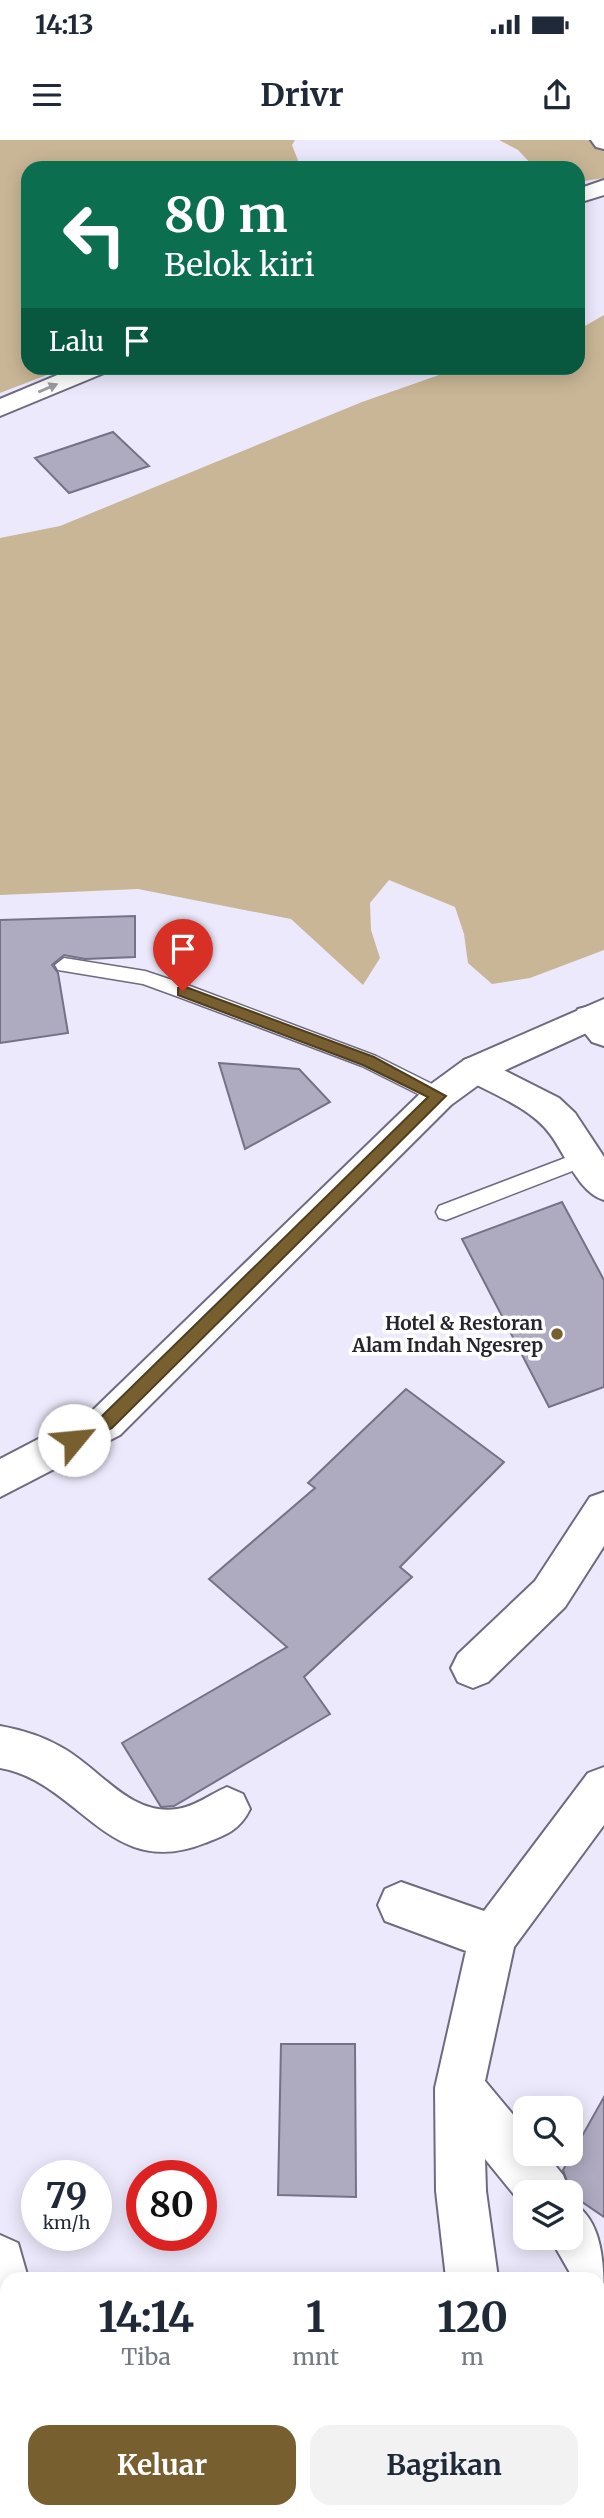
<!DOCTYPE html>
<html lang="id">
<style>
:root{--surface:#fff;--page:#f2f2f3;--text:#1f2937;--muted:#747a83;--accent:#785f30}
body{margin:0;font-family:Merriweather,serif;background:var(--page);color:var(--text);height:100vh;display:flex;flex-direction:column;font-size:26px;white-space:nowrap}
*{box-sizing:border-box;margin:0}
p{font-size:23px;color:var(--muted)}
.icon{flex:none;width:38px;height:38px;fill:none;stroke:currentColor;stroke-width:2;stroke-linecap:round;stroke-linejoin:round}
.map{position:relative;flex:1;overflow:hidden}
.panel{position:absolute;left:0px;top:2132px;width:606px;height:247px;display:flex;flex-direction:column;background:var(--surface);border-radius:21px 21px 0 0;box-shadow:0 4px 18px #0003}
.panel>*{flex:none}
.top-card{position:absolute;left:21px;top:21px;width:564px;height:214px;border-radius:21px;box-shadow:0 4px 18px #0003;background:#0b6e4f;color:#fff;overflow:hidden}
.buttons{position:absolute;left:513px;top:1956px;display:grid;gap:14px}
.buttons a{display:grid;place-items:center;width:70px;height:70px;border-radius:14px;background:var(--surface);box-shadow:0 4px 18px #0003;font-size:35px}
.speed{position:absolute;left:21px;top:2020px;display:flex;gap:14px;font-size:35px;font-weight:700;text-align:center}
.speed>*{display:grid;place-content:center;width:91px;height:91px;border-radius:50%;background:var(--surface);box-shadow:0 4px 18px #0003;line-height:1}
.speed small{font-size:18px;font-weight:400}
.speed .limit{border:10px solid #d22;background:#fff;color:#111}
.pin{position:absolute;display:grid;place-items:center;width:60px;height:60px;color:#fff;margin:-72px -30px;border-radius:50% 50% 50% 0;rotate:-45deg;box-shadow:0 0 7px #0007}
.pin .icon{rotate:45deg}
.me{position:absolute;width:77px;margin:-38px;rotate:62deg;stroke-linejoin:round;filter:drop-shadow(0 0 5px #0008)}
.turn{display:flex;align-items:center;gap:24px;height:147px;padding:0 28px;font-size:32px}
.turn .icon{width:91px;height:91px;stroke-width:2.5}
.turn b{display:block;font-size:49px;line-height:60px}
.then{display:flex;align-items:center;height:66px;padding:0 28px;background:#0003;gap:14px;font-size:26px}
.eta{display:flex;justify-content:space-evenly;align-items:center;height:119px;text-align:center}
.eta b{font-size:42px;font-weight:700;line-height:49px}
.button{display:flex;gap:14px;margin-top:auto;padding:14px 28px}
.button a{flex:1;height:80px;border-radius:21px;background:var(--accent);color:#fff;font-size:28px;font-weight:700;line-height:80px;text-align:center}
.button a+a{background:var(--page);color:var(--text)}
.status{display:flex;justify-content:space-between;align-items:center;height:49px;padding:0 35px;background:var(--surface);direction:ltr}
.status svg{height:19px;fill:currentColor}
header{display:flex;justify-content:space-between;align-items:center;height:91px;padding:0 28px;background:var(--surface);font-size:32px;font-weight:700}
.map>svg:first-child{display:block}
.green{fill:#c9b696}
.building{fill:#aeaac0;stroke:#767186;stroke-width:2}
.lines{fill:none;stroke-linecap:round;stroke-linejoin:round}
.service-casing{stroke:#6e6a7f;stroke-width:3}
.minor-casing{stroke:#6e6a7f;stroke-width:4}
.trunk-casing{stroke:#6e6a7f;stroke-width:4}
.service{fill:#fff;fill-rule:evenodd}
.minor{fill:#fff;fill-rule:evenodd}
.trunk{fill:#fff;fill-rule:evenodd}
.oneway{fill:#9d9ca0}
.route{fill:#785f30;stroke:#4e3e1f;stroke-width:2}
.poi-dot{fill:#785f30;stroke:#fff;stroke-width:2.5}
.labels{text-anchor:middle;stroke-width:7;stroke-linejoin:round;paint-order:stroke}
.poi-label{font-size:19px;font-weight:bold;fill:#26242d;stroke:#fff;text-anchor:end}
</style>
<div class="status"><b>14:13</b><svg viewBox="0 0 49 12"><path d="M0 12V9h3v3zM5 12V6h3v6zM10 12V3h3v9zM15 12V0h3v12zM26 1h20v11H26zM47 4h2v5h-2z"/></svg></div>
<header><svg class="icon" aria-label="menu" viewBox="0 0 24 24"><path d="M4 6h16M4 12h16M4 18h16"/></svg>Drivr<svg class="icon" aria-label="share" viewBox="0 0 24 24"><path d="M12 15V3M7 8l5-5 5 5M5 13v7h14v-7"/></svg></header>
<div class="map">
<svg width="604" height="2378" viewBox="0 0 604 2378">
<rect width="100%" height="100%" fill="#ece9fc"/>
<!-- green -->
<path class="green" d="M0 0H295L292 5 301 28H28V228H65L0 253Z
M499 0H604V38L578 42V28H535L518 10Z
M604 175V810L530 838 492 844 468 823 464 794 455 767 389 740 370 763 371 790 380 818 363 845 291 779 138 749 0 755V398L60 386 362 262 459 228H578V190Z"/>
<!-- building -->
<path class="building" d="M113 292 149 326 69 353 35 318Z
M135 776V817L85 819 64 815 52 825 58 833 68 893 0 903V780Z
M219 923 299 929 330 962 245 1009Z
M562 1062 604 1140V1247L549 1267 462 1099Z
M406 1249 504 1322 400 1427 412 1437 304 1537 330 1574 174 1666 161 1667 122 1603 287 1507 209 1439 315 1348 308 1343Z
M281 1904H355L356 2057 278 2055Z
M604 1957V2077L572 2055 563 2030Z"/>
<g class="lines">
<!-- service casing -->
<g class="service-casing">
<path id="service" d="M64 818 145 831 190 846 376 916 446 951 449 956 439 963 432 961 362 926 176 856 143 844 58 830 55 825Z
M586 1010 593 1013 596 1018 593 1023 446 1080 439 1078 436 1072 439 1066Z"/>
</g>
<!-- minor casing -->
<g class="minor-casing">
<path id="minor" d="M591 0H604V9L596 7Z
M590 866 604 871V906L592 902 573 878 578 869Z
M476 916 559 958 575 973 604 1017V1060C578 1052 566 1015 550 994 530 967 492 954 464 938L459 929 464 920Z
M604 1352V1406L565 1467 488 1542 473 1548 458 1542 451 1528 458 1514 535 1441 590 1357Z
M0 1586C22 1590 42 1596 61 1607 100 1628 129 1676 177 1669 194 1667 211 1654 227 1647L243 1654 250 1669C240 1690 226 1695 205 1703 109 1742 80 1642 0 1628Z
M604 1627V1685L514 1807 485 1941 525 1989V2014H546L563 2035 570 2053H525V2068L485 2019 486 2051 498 2138H446L436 2051 435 1948 466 1811 385 1781 378 1765 385 1749 401 1742 484 1771 588 1633Z
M570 2061C604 2079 604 2126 604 2167L598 2165V2138H573L550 2098H570Z
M0 2095 18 2103 28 2138H7V2203L0 2200Z
M7 2213V2371H31L30 2378H0V2216Z
M466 2371H520L521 2378H467Z"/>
</g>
<!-- trunk casing -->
<g class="trunk-casing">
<path id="trunk" d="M604 40V55L578 63V49Z
M74 228H108L104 233 0 276V259Z
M604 859V885L488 938 451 965 120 1295 0 1357V1319L92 1271 427 947 464 920Z"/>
</g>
<!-- service -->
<use href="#service" class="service"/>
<!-- minor -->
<use href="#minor" class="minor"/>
<!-- trunk -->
<use href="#trunk" class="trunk"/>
</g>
<!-- one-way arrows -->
<defs><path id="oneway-solid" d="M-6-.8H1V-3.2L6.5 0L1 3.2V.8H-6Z" transform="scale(1.75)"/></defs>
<use class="oneway" href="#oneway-solid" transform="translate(48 248) rotate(-23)"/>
<!-- route -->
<path class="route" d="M183 846 374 917 446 956 112 1288 74 1307 66 1300 68 1295 100 1278 428 957 363 925 178 855V848Z"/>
<!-- markers -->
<circle class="poi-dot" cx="557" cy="1194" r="7"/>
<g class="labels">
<!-- poi labels -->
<g class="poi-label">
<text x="543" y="1190">Hotel &amp; Restoran<tspan x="543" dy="22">Alam Indah Ngesrep</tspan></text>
</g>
</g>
</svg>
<div class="buttons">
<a><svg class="icon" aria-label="search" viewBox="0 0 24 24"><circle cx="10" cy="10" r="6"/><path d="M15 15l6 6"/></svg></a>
<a><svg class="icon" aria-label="layers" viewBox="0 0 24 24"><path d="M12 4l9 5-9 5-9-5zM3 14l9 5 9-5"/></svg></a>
</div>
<div class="speed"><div>79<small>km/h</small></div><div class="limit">80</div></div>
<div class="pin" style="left:183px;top:851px;background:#d93025"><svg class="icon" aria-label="arrive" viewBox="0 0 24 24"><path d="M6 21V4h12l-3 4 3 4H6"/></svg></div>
<svg class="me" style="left:74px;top:1300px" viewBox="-20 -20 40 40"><circle r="19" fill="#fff"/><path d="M0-13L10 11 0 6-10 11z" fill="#785f30"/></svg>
<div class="top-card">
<div class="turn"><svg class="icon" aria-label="left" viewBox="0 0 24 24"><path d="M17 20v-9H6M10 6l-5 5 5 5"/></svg><div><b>80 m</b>Belok kiri</div></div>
<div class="then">Lalu<svg class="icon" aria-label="arrive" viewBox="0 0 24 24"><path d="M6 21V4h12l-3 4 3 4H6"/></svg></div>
</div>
<section class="panel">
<div class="eta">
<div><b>14:14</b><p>Tiba</p></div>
<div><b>1</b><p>mnt</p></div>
<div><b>120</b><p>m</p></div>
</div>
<div class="button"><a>Keluar</a><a>Bagikan</a></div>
</section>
</div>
